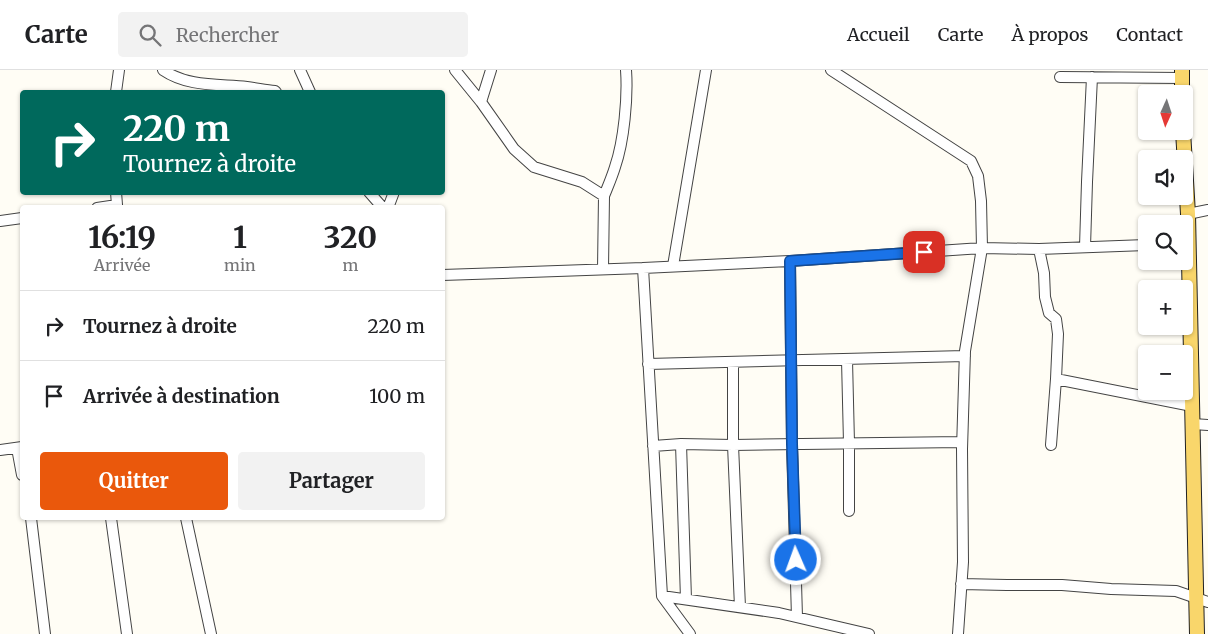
<!DOCTYPE html>
<html lang="fr">
<meta charset="utf-8">
<style>
:root{--surface:#fff;--page:#f2f2f2;--text:#202124;--muted:#757577;--line:#e0e0e0;--accent:#ea580c}
body{margin:0;font-family:Merriweather,serif;background:var(--page);color:var(--text);height:100vh;display:flex;flex-direction:column;font-size:19px;white-space:nowrap}
*{box-sizing:border-box;margin:0}
p{font-size:16px;color:var(--muted)}
.icon{flex:none;width:28px;height:28px;fill:none;stroke:currentColor;stroke-width:2;stroke-linecap:round;stroke-linejoin:round}
.map{position:relative;flex:1;overflow:hidden}
.side{position:absolute;left:20px;top:135px;width:425px;height:315px;display:flex;flex-direction:column;background:var(--surface);border-radius:5px;box-shadow:0 1px 4px #0004}
.side>*{flex:none}
.top-card{position:absolute;left:20px;top:20px;width:425px;height:105px;border-radius:5px;box-shadow:0 1px 4px #0004;background:#00695c;color:#fff;overflow:hidden}
.needle{width:32px;rotate:183deg}
.tools{position:absolute;left:1138px;top:15px;display:grid;gap:10px}
.tools a{display:grid;place-items:center;width:55px;height:55px;border-radius:5px;background:var(--surface);box-shadow:0 1px 4px #0004;font-size:25px}
.pin{position:absolute;display:grid;place-items:center;width:42px;height:42px;color:#fff;margin:-21px;border-radius:10px;box-shadow:0 2px 8px #0006}
.me{position:absolute;width:55px;margin:-28px;rotate:358deg;stroke-linejoin:round;filter:drop-shadow(0 0 4px #0008)}
.turn{display:flex;align-items:center;gap:18px;height:105px;padding:0 20px;font-size:22px}
.turn .icon{width:65px;height:65px;stroke-width:2.5}
.turn b{display:block;font-size:35px;line-height:42px}
.eta{display:flex;justify-content:space-evenly;align-items:center;height:85px;text-align:center}
.eta b{font-size:30px;font-weight:700;line-height:35px}
.action{display:flex;gap:10px;margin-top:auto;padding:10px 20px}
.action a{flex:1;height:58px;border-radius:5px;background:var(--accent);color:#fff;font-size:20px;font-weight:700;line-height:58px;text-align:center}
.action a+a{background:var(--page);color:var(--text)}
ul{padding:0;list-style:none}
li{display:flex;align-items:center;gap:15px;height:70px;padding:0 20px;border-top:1px solid var(--line)}
li div{flex:1}
li b{display:block;font-size:19px}
li em{font-style:normal}
header{display:flex;align-items:center;gap:30px;box-sizing:border-box;height:70px;padding:0 25px;background:var(--surface);border-bottom:1px solid var(--line)}
header strong{font-size:24px}
nav{display:flex;gap:28px;margin-inline-start:auto;font-size:18px}
.search{width:350px;height:45px;background:var(--page);display:flex;align-items:center;gap:12px;box-sizing:border-box;padding:0 18px;border-radius:5px;color:var(--muted);font-size:19px}
.map>svg:first-child{display:block}
.lines{fill:none;stroke-linecap:round;stroke-linejoin:round}
.minor-casing{stroke:#444;stroke-width:12}
.major-casing{stroke:#222;stroke-width:16}
.minor{stroke:#fff;stroke-width:10}
.major{stroke:#f9d66b;stroke-width:14}
.route-casing{stroke:#114b97;stroke-width:12}
.route{stroke:#1a73e8;stroke-width:9}
</style>
<header>
<strong>Carte</strong>
<div class="search"><svg class="icon" aria-label="search" viewBox="0 0 24 24"><circle cx="10" cy="10" r="6"/><path d="M15 15l6 6"/></svg>Rechercher</div>
<nav><a>Accueil</a><a>Carte</a><a>À propos</a><a>Contact</a></nav>
</header>
<div class="map">
<svg width="1208" height="564" viewBox="0 0 1208 564">
<rect width="100%" height="100%" fill="#fffdf5"/>
<g class="lines">
<!-- minor casing -->
<g class="minor-casing">
<path id="minor" d="M163 0C188 17 218 14 247 17 256 18 265 20 275 21L276 22
M300 0 310 22
M455 0 481 32 514 79 534 97 582 112 604 126 603 199
M831 0 971 91 978 106 981 131 982 178 965 281 962 379 963 492 958 564
M1060 7 1182 8
M116 22 119 0
M481 32 491 0
M369 122 383 138
M604 126C608 116 612 107 615 97 624 71 628 27 626 0
M97 138 117 135 116 122
M388 138 394 122
M1188 144 1208 140
M0 151 22 148
M1085 177 1087 112 1092 7
M1039 179 1044 203 1045 227 1049 243 1056 249 1058 264 1056 309
M790 191 792 374 797 547
M673 196 706 0
M643 198 662 526 690 564
M442 205 643 198 790 191 982 178 1039 179 1146 175
M847 290 849 373V441
M733 292V375L740 537
M648 294 965 286
M1193 354 1208 355
M681 374 686 529
M1051 375 1056 309 1192 336
M653 376 681 374 733 375 962 372
M17 378 22 405
M0 380 22 377
M31 448 45 564
M111 448 127 564
M186 448 211 564
M961 514 1007 515H1062L1111 519 1176 521 1208 532
M662 526 779 543 869 564"/>
</g>
<!-- major casing -->
<g class="major-casing">
<path id="major" d="M1182 0V24
M1183 61 1188 144 1197 564"/>
</g>
<!-- minor -->
<use href="#minor" class="minor"/>
<!-- major -->
<use href="#major" class="major"/>
</g>
<g class="lines">
<!-- route casing -->
<g class="route-casing">
<path id="route" d="M796 490 792 374 790 191 924 182"/>
</g>
<!-- route -->
<use href="#route" class="route"/>
</g>
</svg>
<div class="tools">
<a><svg class="needle" viewBox="-14 -14 28 28"><path d="M0-13l5 13h-10z" fill="#e53935"/><path d="M0 13l5-13h-10z" fill="#757577"/></svg></a>
<a><svg class="icon" aria-label="sound" viewBox="0 0 24 24"><path d="M4 9h4l5-4v14l-5-4H4zM17 9q2 3 0 6"/></svg></a>
<a><svg class="icon" aria-label="search" viewBox="0 0 24 24"><circle cx="10" cy="10" r="6"/><path d="M15 15l6 6"/></svg></a>
<a>+</a>
<a>−</a>
</div>
<div class="pin" style="left:924px;top:182px;background:#d93025"><svg class="icon" aria-label="arrive" viewBox="0 0 24 24"><path d="M6 21V4h12l-3 4 3 4H6"/></svg></div>
<svg class="me" style="left:796px;top:490px" viewBox="-20 -20 40 40"><circle r="17" fill="#1a73e8" stroke="#fff" stroke-width="3"/><path d="M0-11L8 9 0 5-8 9z" fill="#fff"/></svg>
<div class="top-card">
<div class="turn"><svg class="icon" aria-label="right" viewBox="0 0 24 24"><path d="M7 20v-9h11M14 6l5 5-5 5"/></svg><div><b>220 m</b>Tournez à droite</div></div>
</div>
<section class="side">
<div class="eta">
<div><b>16:19</b><p>Arrivée</p></div>
<div><b>1</b><p>min</p></div>
<div><b>320</b><p>m</p></div>
</div>
<ul>
<li><svg class="icon" aria-label="right" viewBox="0 0 24 24"><path d="M7 20v-9h11M14 6l5 5-5 5"/></svg><div><b>Tournez à droite</b></div><em>220 m</em></li>
<li><svg class="icon" aria-label="arrive" viewBox="0 0 24 24"><path d="M6 21V4h12l-3 4 3 4H6"/></svg><div><b>Arrivée à destination</b></div><em>100 m</em></li>
</ul>
<div class="action"><a>Quitter</a><a>Partager</a></div>
</section>
</div>
